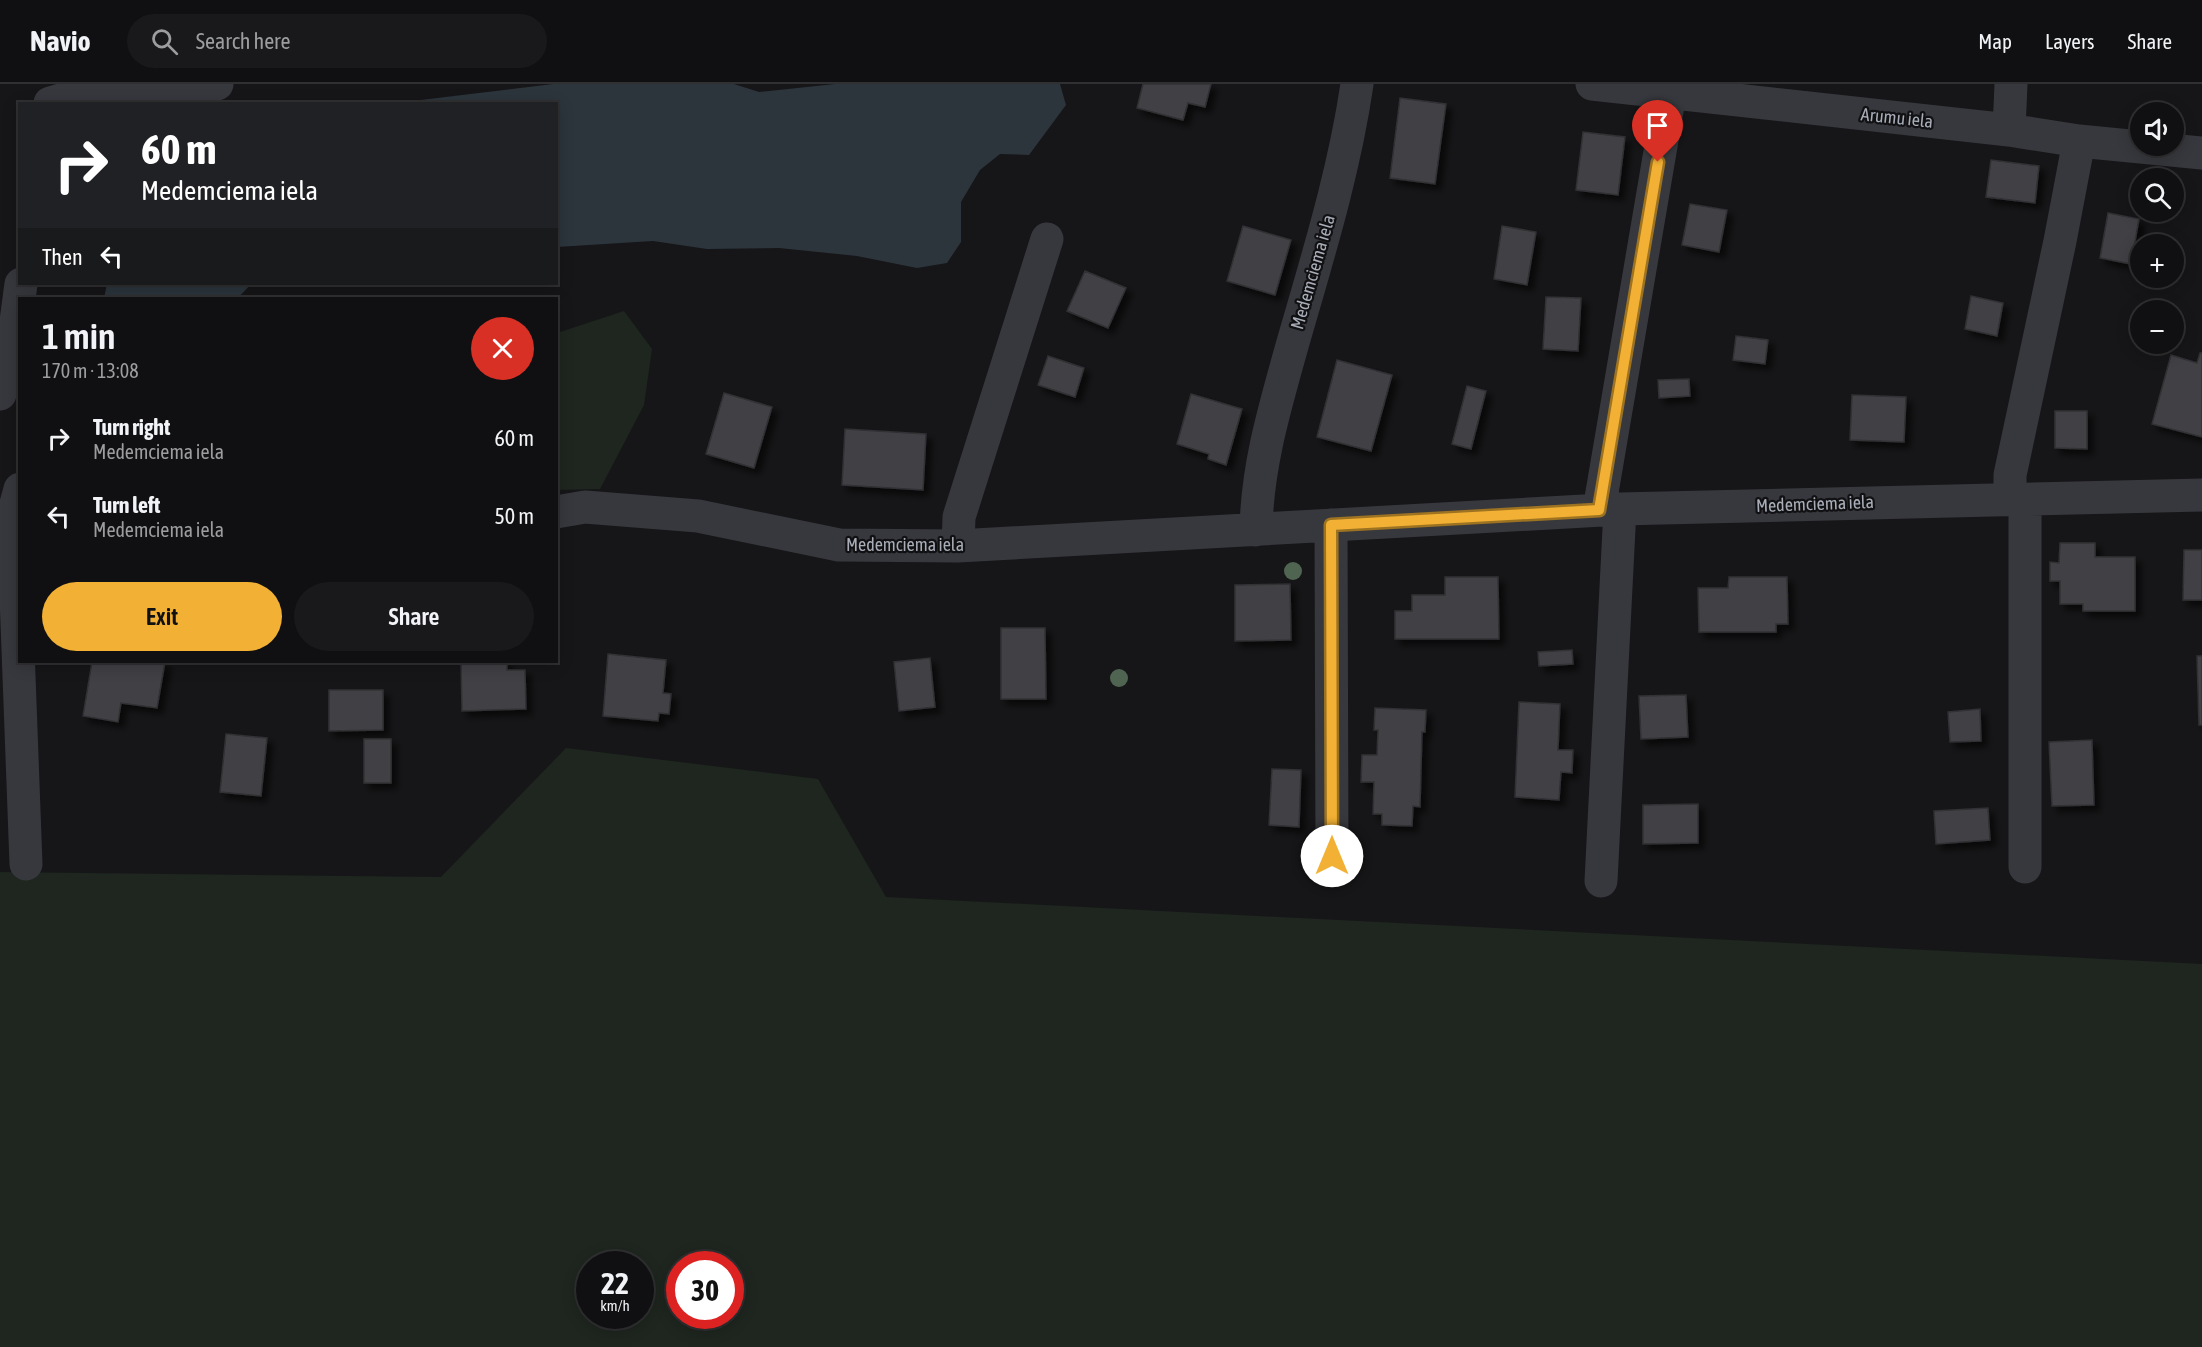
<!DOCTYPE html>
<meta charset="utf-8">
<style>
:root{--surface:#101012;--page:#19191b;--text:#f1f3f6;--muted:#9c9d9f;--line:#303032;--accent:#f2b134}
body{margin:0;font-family:"Asap Condensed",sans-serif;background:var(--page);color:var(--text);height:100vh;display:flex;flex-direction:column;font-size:22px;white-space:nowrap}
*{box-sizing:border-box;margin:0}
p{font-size:20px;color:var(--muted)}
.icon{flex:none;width:33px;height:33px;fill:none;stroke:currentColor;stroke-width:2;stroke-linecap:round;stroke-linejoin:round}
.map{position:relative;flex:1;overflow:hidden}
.panel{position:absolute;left:18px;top:213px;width:540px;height:366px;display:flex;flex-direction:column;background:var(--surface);border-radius:0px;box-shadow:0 3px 15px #0003,0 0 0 2px var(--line)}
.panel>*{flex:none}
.banner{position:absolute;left:18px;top:18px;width:540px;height:183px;border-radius:0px;box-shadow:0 3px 15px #0003,0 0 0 2px var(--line);background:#202124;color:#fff;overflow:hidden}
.tools{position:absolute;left:2130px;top:18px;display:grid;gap:12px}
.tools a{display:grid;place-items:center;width:54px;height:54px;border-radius:50%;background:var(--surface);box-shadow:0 3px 15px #0003,0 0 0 2px var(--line);font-size:30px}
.speed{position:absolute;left:576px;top:1167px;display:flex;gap:12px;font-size:30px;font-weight:700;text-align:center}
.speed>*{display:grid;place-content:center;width:78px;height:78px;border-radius:50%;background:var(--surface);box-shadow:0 3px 15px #0003,0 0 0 2px var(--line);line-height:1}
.speed small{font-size:15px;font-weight:400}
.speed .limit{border:9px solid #d22;background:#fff;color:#111}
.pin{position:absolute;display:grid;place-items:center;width:51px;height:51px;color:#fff;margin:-62px -26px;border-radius:50% 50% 50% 0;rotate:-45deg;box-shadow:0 0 6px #0007}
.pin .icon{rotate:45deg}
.me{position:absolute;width:66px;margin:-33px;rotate:0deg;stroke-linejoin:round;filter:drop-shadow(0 0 4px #0008)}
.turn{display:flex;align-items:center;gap:21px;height:126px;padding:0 24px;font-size:27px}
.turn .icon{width:78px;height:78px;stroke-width:2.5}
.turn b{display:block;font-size:42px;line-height:51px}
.then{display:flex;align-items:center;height:57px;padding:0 24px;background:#0003;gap:12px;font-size:22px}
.round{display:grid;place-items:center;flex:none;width:63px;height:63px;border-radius:32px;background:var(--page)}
.headline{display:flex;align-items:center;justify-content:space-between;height:102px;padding:0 24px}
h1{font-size:36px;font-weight:600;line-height:45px}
.button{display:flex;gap:12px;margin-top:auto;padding:12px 24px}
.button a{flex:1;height:69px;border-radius:36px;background:var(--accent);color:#111;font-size:24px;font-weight:600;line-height:69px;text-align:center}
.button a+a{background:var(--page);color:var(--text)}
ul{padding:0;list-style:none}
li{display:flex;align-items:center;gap:18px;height:78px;padding:0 24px}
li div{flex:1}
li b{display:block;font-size:22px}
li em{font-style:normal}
header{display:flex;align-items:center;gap:36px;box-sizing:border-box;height:84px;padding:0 30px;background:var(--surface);border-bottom:2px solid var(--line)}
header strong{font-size:28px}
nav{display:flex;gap:33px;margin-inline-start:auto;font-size:21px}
.search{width:420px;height:54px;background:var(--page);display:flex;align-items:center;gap:15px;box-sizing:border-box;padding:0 21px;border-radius:33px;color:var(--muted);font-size:22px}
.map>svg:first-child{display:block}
.green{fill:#1e261f;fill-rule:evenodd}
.water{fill:#2c353c}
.building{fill:#404145;stroke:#303034;stroke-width:1.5;filter:url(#shadow)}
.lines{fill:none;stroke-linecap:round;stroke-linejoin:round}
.minor{stroke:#37383d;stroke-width:33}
.tree{fill:#506452}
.route-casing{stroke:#9d7322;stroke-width:15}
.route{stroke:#f2b134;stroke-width:10}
.labels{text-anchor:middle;stroke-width:4.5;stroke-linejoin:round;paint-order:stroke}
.street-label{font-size:18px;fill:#a8adb8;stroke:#111113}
</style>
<header>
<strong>Navio</strong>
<div class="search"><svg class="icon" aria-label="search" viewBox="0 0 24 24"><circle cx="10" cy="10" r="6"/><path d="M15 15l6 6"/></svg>Search here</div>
<nav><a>Map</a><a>Layers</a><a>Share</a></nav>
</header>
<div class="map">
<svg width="2202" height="1263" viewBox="0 0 2202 1263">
<defs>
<filter id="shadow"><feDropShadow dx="5.5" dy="5.5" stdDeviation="3" flood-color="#0009"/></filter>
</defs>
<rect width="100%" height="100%" fill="#161618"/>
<!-- green -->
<path class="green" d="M624 227 652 265 644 321 600 405 557 406V249Z
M566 664 818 695 886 813 2202 880V1263H0V788L441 793ZM590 1180H640V1232H590ZM680 1180H730V1232H680Z"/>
<!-- water -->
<path class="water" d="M553 0H734L759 8 835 0H1060L1066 21 1029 71 1000 70 980 86 961 118V158L947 179 917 184 857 172 779 164 707 165 653 157 557 163 556 20 396 19Z
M107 200H251L238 214H104Z"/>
<!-- building -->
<path class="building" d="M1143 0H1211L1205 23 1188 19 1183 36 1137 24Z
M1400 14 1446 20 1435 100 1390 94Z
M1583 48 1625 53 1618 111 1576 106Z
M1991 76 2039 82 2035 119 1986 113Z
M1690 120 1727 126 1719 168 1682 161Z
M2108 129 2139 135 2131 180 2100 174Z
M1243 142 1291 156 1275 211 1227 197Z
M1502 142 1536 148 1527 201 1494 195Z
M1085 187 1126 204 1108 244 1067 227Z
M1971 212 2003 219 1997 252 1965 245Z
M1546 213 1581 214 1578 267 1543 265Z
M1736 252 1768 256 1765 280 1733 276Z
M2200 269H2202V353L2152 340 2171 271 2197 279Z
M1048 272 1084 284 1075 313 1038 301Z
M1337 276 1392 291 1371 367 1317 353Z
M1689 295 1690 312 1659 314 1658 296Z
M1467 302 1486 307 1471 365 1452 360Z
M724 309 772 323 754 384 706 370Z
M1191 310 1242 325 1226 381 1208 375 1209 370 1177 360Z
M1852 311 1906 313 1904 358 1850 356Z
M2055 327H2087V365L2055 364Z
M845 345 926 350 923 406 842 401Z
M2060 459H2095V473H2135V527H2083V520H2060V497H2050V478L2059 479Z
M2184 466H2202V516H2183Z
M1445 493H1498L1499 555H1395V527H1412V511H1445Z
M1729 493H1787L1788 540H1776V548H1699L1698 504H1728Z
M1290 500 1291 556 1235 557V501Z
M1001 544H1045L1046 615H1001Z
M1572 566 1573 580 1539 582 1538 568Z
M608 570 666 576 663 609 671 610 669 630 659 629 658 637 603 632Z
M2197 572H2202V641H2199Z
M930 574 935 623 899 627 894 578Z
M92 578H165L157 624 121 619 118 638 83 632Z
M461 578H507V586H525L526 625 462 627Z
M329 606H383V646L329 647Z
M1686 611 1688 653 1641 655 1639 612Z
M1519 618 1560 620 1558 666H1573L1572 689 1561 688 1559 716 1515 713Z
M1375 624 1426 626 1425 648H1422L1420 723 1413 722 1412 742 1382 741V730H1373L1374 698H1361L1362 671H1377L1378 646H1374Z
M1980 625 1981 657 1950 658 1948 628Z
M226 650 267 654 261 712 220 708Z
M364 655H391V699H364Z
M2092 656 2094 721 2052 722 2049 658Z
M1272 685 1301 686 1299 743 1269 741Z
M1698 720V759L1643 760V721Z
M1988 724 1990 756 1936 760 1934 727Z"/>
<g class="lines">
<!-- minor -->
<path class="minor" d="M1592 0 2009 46 2079 57 2202 69
M50 19 99 5 217 0
M2009 46 2011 0
M0 310 15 245 21 200
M20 405 13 431 26 780
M2010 415V391L2060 157 2079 57
M2025 415V783
M1599 426 1670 9
M556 428 585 423 698 432 839 461 958 462 1620 425 2202 411
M1331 441 1332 772
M1256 446C1257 382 1275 323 1292 262 1317 175 1344 89 1357 0
M958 462 959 433 1047 155
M1601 797 1620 425"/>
</g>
<!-- trees -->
<g class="tree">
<circle cx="1293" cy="487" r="9"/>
<circle cx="1119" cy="594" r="9"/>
</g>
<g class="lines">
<!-- route casing -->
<g class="route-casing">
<path id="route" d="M1332 772 1331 441 1599 426 1658 78"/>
</g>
<!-- route -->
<use href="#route" class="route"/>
</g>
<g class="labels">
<!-- street labels -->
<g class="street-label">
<text transform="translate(1897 34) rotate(6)" y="6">Arumu iela</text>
<text transform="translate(1313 188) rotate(-74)" y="6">Medemciema iela</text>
<text transform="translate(1815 420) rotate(-2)" y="6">Medemciema iela</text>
<text x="905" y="467">Medemciema iela</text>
</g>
</g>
</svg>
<div class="tools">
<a><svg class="icon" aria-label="sound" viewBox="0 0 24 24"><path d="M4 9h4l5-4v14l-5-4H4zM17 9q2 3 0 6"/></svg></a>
<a><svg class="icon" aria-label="search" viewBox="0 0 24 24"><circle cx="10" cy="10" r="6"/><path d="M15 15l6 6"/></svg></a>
<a>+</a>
<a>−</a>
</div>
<div class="speed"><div>22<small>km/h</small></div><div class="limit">30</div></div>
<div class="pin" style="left:1658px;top:78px;background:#d93025"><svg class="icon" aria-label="arrive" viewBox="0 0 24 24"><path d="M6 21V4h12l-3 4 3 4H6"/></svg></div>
<svg class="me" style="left:1332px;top:772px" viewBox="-20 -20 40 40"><circle r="19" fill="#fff"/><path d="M0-13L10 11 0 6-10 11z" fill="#f2b134"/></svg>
<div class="banner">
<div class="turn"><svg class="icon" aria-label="right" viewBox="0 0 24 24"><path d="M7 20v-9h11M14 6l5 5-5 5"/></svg><div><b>60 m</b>Medemciema iela</div></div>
<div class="then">Then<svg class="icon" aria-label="left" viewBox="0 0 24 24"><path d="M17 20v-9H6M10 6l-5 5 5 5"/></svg></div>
</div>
<section class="panel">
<div class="headline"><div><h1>1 min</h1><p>170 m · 13:08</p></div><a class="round" style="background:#d93025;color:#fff"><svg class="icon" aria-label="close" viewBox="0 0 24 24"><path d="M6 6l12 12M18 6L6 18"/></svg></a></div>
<ul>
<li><svg class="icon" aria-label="right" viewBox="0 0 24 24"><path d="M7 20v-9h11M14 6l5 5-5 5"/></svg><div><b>Turn right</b><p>Medemciema iela</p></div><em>60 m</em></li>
<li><svg class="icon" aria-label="left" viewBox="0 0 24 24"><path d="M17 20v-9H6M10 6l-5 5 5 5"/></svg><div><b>Turn left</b><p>Medemciema iela</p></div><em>50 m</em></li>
</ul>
<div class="button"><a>Exit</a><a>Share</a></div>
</section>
</div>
